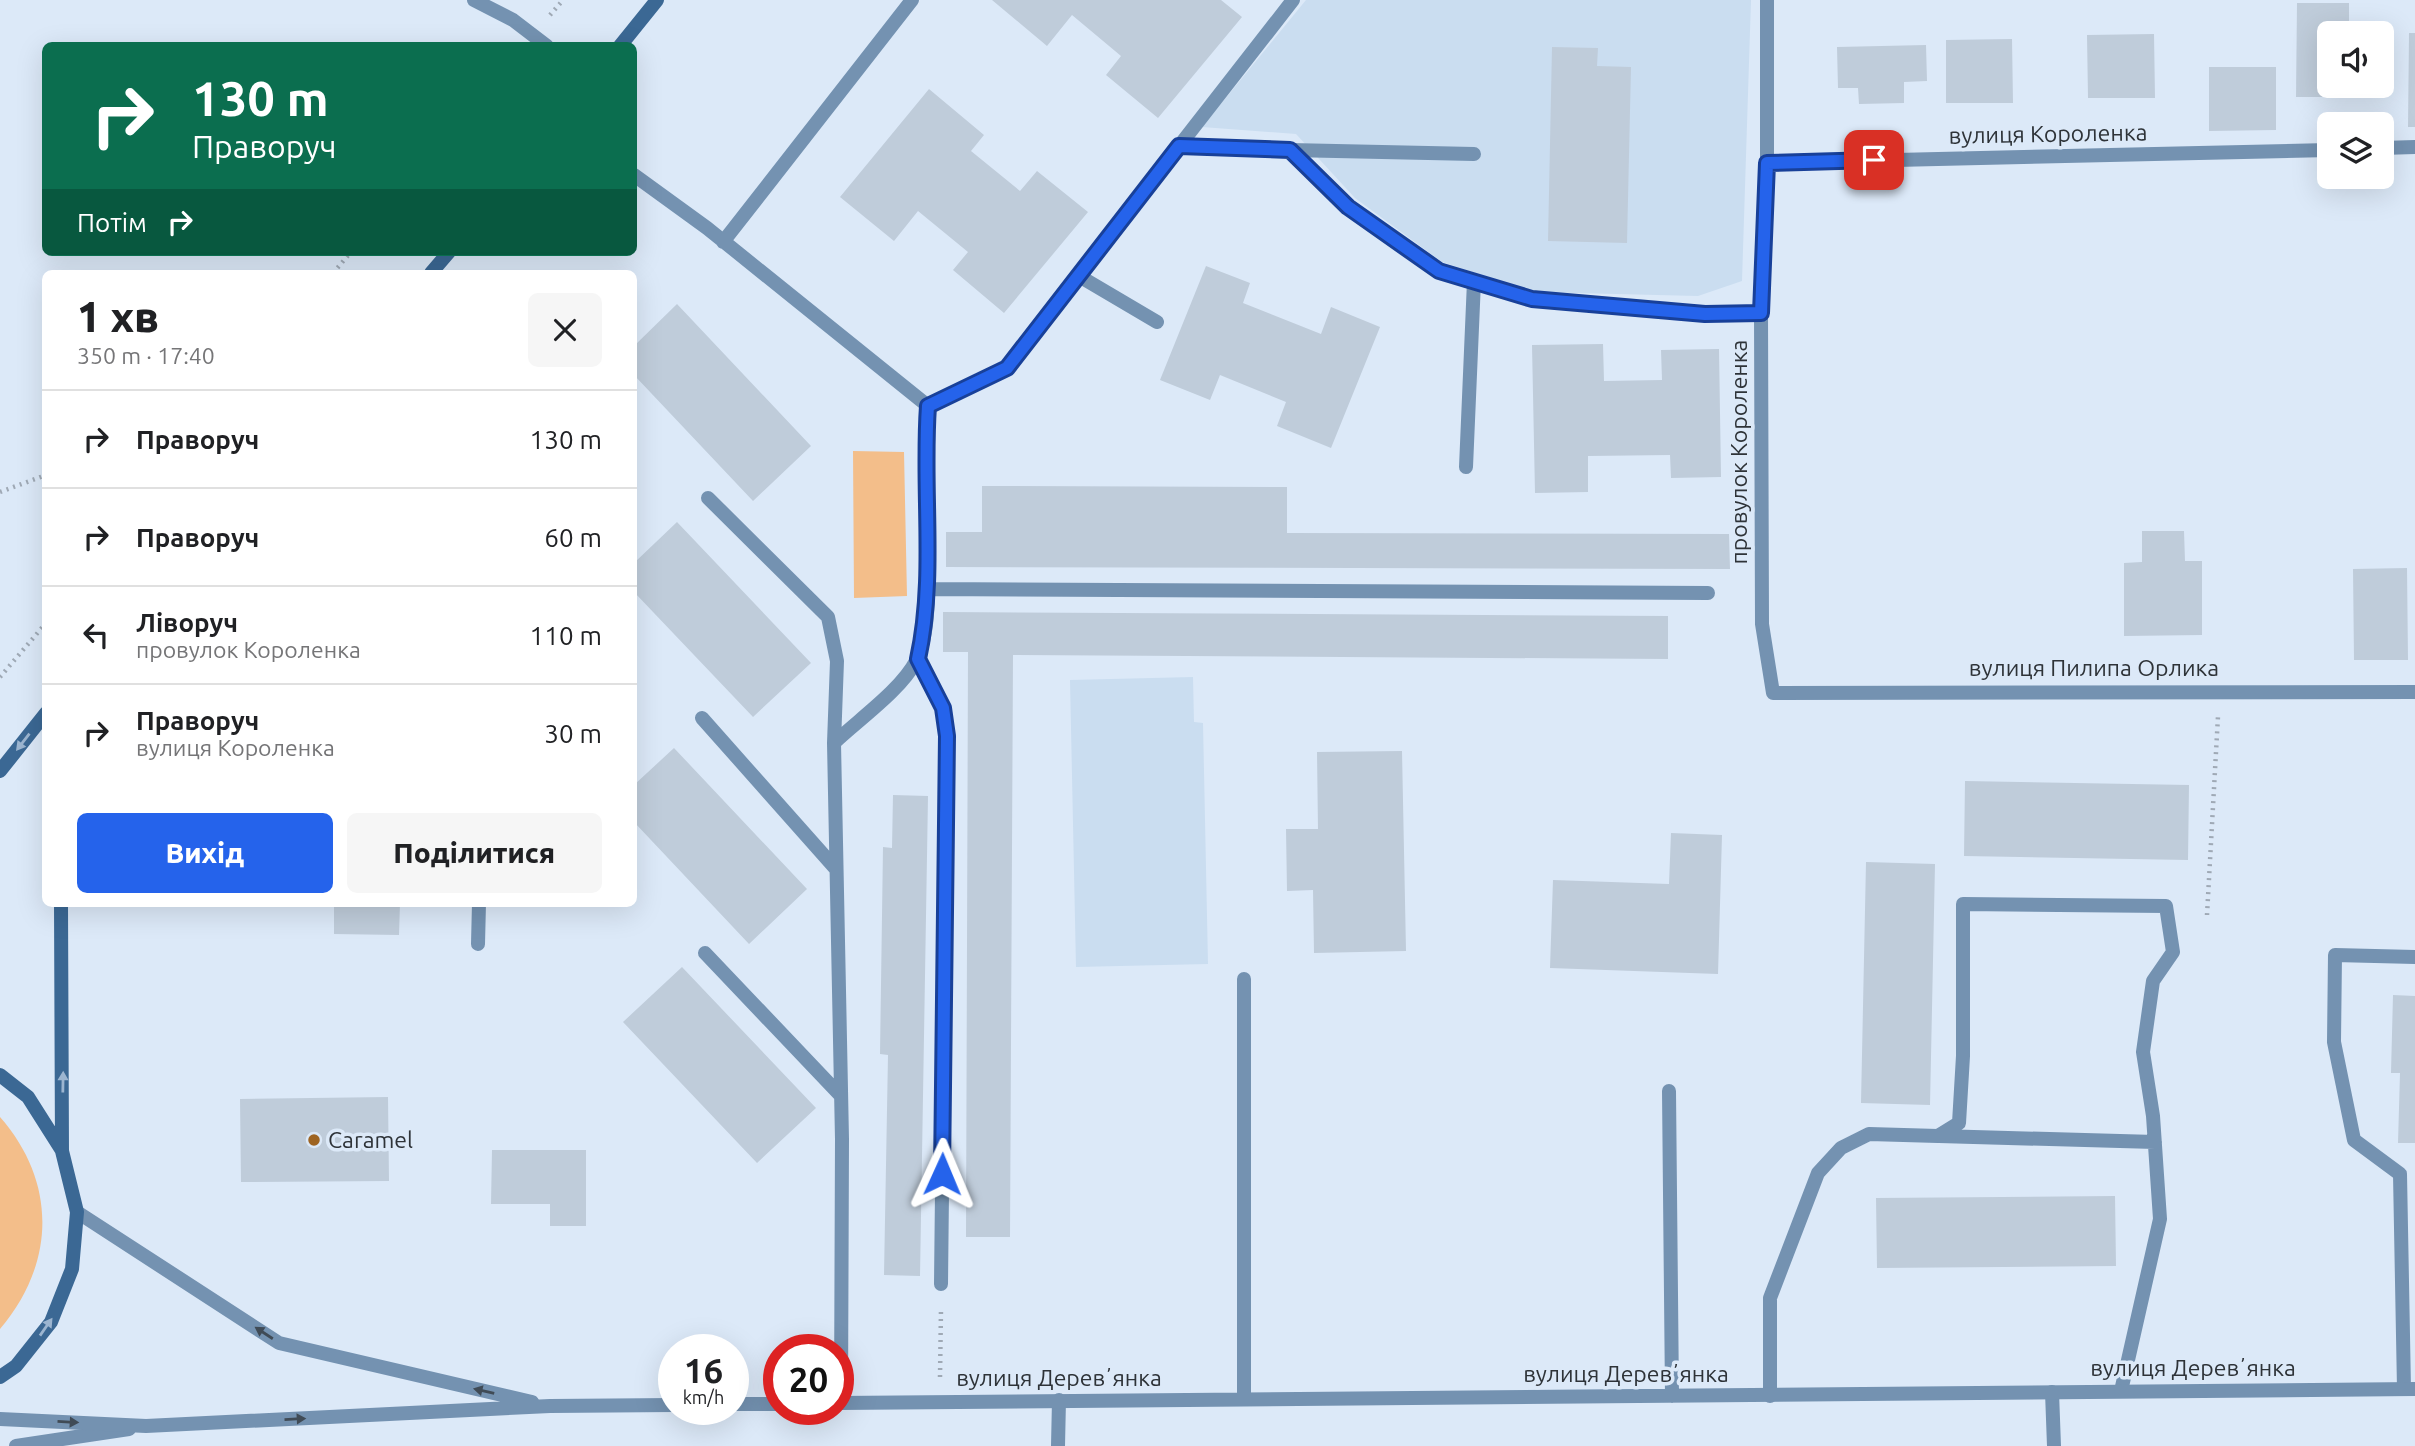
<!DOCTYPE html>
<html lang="uk">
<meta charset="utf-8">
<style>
:root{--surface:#fff;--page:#f6f6f6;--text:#202124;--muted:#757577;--line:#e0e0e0;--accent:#2563eb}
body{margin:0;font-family:Ubuntu,sans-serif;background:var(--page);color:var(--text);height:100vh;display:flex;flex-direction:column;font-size:26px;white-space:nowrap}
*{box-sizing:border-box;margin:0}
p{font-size:23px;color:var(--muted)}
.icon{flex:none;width:38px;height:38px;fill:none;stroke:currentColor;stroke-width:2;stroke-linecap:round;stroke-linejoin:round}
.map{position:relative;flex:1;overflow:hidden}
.drawer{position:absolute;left:42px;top:270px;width:595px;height:637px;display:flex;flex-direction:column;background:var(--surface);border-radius:10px;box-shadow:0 7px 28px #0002}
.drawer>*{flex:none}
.guide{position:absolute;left:42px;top:42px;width:595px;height:214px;border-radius:10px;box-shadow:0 7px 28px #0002;background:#0b6e4f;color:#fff;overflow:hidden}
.tools{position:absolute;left:2317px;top:21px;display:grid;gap:14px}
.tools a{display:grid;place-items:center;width:77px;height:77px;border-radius:10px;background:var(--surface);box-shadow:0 7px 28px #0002;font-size:35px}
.speed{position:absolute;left:658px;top:1334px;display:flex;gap:14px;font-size:35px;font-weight:700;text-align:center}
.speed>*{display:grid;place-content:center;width:91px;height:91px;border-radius:50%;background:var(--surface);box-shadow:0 7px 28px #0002;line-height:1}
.speed small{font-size:18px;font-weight:400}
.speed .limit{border:10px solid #d22;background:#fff;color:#111}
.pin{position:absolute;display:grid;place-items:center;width:60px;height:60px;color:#fff;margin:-30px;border-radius:14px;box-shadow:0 4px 10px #0006}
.me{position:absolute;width:77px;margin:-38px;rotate:1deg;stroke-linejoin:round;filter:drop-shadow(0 0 5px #0008)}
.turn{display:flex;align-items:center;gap:24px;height:147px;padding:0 35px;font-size:32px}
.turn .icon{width:91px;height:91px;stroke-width:2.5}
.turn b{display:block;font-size:49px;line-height:60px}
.then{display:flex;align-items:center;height:66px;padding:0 35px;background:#0003;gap:14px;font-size:26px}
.round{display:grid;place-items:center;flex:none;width:74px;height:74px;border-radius:10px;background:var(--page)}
.head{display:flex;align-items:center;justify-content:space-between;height:119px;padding:0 35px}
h1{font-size:42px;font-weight:800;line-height:52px}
.action{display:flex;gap:14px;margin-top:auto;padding:14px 35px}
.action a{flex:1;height:80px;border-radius:10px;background:var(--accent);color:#fff;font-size:28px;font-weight:800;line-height:80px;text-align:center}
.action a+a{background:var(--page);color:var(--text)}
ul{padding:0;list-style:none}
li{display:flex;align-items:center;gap:21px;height:98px;padding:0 35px;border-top:2px solid var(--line)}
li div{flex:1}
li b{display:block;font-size:26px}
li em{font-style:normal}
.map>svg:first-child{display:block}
.built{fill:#caddf0}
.green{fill:#f3be8a}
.building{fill:#bfccda}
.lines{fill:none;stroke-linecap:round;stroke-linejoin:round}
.path{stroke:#9fa9b5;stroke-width:4.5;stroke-dasharray:2 5;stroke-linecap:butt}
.service{stroke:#7492b1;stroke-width:14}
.minor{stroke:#7492b1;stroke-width:14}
.secondary{stroke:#3b6894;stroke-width:14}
.oneway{fill:#9cb5d0}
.oneway2{fill:#404b56}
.route-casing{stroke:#184099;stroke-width:18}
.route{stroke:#2563eb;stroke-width:12}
.poi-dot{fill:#9e6422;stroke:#dce9f8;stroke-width:2.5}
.labels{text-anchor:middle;stroke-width:7;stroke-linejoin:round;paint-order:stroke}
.street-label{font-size:23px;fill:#2e3338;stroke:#dce9f8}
.poi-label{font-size:23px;fill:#2e3338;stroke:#dce9f8;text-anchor:start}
</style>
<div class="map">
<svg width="2415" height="1446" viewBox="0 0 2415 1446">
<rect width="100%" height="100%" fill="#dce9f8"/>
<!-- built -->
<path class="built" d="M1306 0H1751L1742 281 1698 296 1534 292 1442 262 1355 198 1296 134 1202 127Z
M1193 677 1194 722 1203 723 1208 964 1076 967 1070 680Z"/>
<!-- green -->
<path class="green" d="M853 451 904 452 907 596 854 598Z
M0 1117C57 1182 56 1263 0 1329Z"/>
<!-- building -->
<path class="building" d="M992 0H1221L1242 17 1158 118 1106 75 1121 56 1072 15 1047 46Z
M2297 3H2349V33H2329V86H2348V97H2296Z
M2409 33H2415V127H2408Z
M2154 34 2155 98H2088L2087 35Z
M2012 39 2013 103H1946V40Z
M1926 45 1927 81 1904 82V103L1859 104 1858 88H1838L1837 47Z
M1552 47 1598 48 1597 66 1631 67 1627 243 1548 241Z
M2209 67H2276V130L2209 131Z
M929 89 984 135 971 151 1020 191 1037 171 1088 212 1004 313 953 270 968 252 918 211 894 241 840 197Z
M1206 266 1250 283 1243 303 1321 334 1331 307 1380 327 1331 448 1277 426 1286 402 1220 375 1210 400 1160 380Z
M677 304 811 446 753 501 634 375V346Z
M1603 344 1604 381 1662 380 1661 350 1719 349 1721 477 1671 478 1670 455 1588 456V492L1535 493 1532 345Z
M982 486 1287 487V533L1729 534 1730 569 946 567V532H982Z
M677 522 811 663 753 717 634 592V563Z
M2142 531H2184L2185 561H2202V635L2124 636V563L2142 562Z
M2407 568 2408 660H2354L2353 569Z
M943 612 1668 616V659L1013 655 1010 1237H966L968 652H943Z
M674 748 807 889 749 944 634 822V785Z
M1402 751 1406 951 1314 953 1313 890 1287 891 1286 829H1318L1317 752Z
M1965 781 2189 785 2188 860 1964 856Z
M893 795 928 796 920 1276 884 1275 888 1055 880 1054 883 847 892 848Z
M1671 833 1722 835 1718 974 1550 968 1553 880 1669 884Z
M1866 862 1935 864 1930 1105 1861 1103Z
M334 903H400L399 935 334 934Z
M682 967 816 1108 757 1163 623 1022Z
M2393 995 2415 996V1143H2398L2400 1073H2391Z
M388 1097 389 1181 241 1182 240 1099Z
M492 1150H586V1226H550V1204H491Z
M2115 1196 2116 1266 1877 1268 1876 1198Z"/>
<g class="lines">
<!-- path -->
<path class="path" d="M550 15 563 0
M333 273 351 252
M0 492 46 475
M0 677 46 623
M2207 915 2218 716
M940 1377 941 1309"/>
<!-- service -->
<path class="service" d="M474 0 513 20 547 46
M1179 146 1290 150 1348 207 1439 271 1532 299 1705 314 1761 313
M634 175 707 228 928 406
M723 242 912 0
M1079 276 1157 322
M1466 467 1474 281
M708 498 828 617 837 661 834 743
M927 589 1708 593
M917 659 943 708 947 736 941 1284
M702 718 836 869
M478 944 479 903
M705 953 841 1096
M1939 1136 2155 1142
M2404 1389 2400 1174 2354 1140 2334 1042 2335 955 2415 957
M2052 1392 2054 1446
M1770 1396V1298L1818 1173 1841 1148 1869 1134 1938 1136 1959 1123 1963 1056V904L2166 906 2173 952 2153 981 2143 1052 2153 1116 2160 1219 2121 1391
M841 1403 842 1139 834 743C858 720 901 690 916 661 933 629 927 569 926 534 926 491 925 449 928 406L1007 367 1293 0
M16 1446 129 1429
M1058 1446 1059 1400"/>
<!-- minor -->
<path class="minor" d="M1767 0V163L1761 313 1762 624 1773 693 2415 692
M2382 148 2415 147
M1290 150 1474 154
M1767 163 2329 150
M1669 1091 1672 1396
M77 1212 279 1343 532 1402
M1244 1399V979
M838 1403 2415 1389
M733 1404H779
M0 1419 146 1426 550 1406 674 1405"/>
<!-- secondary -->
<path class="secondary" d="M620 46 657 0
M431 273 449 252
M0 771 46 713
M0 1075 28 1097 61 1149
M0 1377 16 1366 51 1322 72 1269 77 1212 62 1151 61 903"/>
</g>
<!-- one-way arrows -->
<defs><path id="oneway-solid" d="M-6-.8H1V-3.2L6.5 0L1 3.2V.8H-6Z" transform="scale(1.75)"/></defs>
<g class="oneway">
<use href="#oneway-solid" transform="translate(23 742) rotate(128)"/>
<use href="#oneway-solid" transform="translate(63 1082) rotate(-89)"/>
<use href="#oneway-solid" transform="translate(46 1327) rotate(-55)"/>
</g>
<g class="oneway2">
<use href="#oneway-solid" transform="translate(264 1333) rotate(-147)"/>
<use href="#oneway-solid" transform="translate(484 1391) rotate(-167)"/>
<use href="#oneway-solid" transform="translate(295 1419) rotate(-3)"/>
<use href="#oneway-solid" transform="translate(68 1422) rotate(3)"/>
</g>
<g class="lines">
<!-- route casing -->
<g class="route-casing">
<path id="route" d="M942 1174 947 736 943 708 918 659C936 577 922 490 928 406L1007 368 1179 146 1290 150 1348 207 1439 271 1532 299 1705 314 1761 313 1767 163 1874 160"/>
</g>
<!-- route -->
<use href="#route" class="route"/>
</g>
<!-- markers -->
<circle class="poi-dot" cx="314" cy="1140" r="7"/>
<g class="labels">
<!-- street labels -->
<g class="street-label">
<text transform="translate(2048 134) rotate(-1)" y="8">вулиця Короленка</text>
<text transform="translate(1739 452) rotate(-90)" y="8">провулок Короленка</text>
<text x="2094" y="676">вулиця Пилипа Орлика</text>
<text x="2193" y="1376">вулиця Деревʼянка</text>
<text x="1626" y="1382">вулиця Деревʼянка</text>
<text x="1059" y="1386">вулиця Деревʼянка</text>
</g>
<!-- poi labels -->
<g class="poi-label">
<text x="328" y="1148">Caramel</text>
</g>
</g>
</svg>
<div class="tools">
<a><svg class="icon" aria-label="sound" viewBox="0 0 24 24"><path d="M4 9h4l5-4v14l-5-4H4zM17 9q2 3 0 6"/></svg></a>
<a><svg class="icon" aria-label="layers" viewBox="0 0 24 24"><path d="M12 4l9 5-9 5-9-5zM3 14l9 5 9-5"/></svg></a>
</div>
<div class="speed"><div>16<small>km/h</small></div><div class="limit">20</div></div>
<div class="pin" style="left:1874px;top:160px;background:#d93025"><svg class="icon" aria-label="arrive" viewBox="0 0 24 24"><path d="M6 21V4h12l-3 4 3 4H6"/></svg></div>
<svg class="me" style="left:942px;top:1174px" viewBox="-20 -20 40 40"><path d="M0-17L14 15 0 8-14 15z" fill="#2563eb" stroke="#fff" stroke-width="4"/></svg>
<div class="guide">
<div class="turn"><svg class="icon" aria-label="right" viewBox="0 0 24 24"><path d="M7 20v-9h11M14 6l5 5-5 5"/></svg><div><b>130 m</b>Праворуч</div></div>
<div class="then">Потім<svg class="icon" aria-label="right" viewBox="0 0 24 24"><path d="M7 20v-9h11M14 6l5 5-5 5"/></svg></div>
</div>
<section class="drawer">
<div class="head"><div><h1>1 хв</h1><p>350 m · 17:40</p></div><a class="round"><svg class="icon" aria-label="close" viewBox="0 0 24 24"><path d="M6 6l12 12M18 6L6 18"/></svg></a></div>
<ul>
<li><svg class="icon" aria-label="right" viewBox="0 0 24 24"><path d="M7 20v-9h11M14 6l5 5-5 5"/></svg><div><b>Праворуч</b></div><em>130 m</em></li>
<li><svg class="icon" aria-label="right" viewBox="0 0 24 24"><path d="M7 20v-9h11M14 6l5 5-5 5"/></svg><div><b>Праворуч</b></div><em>60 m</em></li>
<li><svg class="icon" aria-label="left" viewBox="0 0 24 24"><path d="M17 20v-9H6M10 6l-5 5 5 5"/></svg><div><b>Ліворуч</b><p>провулок Короленка</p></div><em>110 m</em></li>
<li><svg class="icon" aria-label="right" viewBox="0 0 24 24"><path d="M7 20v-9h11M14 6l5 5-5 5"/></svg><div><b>Праворуч</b><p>вулиця Короленка</p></div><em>30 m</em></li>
</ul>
<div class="action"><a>Вихід</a><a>Поділитися</a></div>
</section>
</div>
